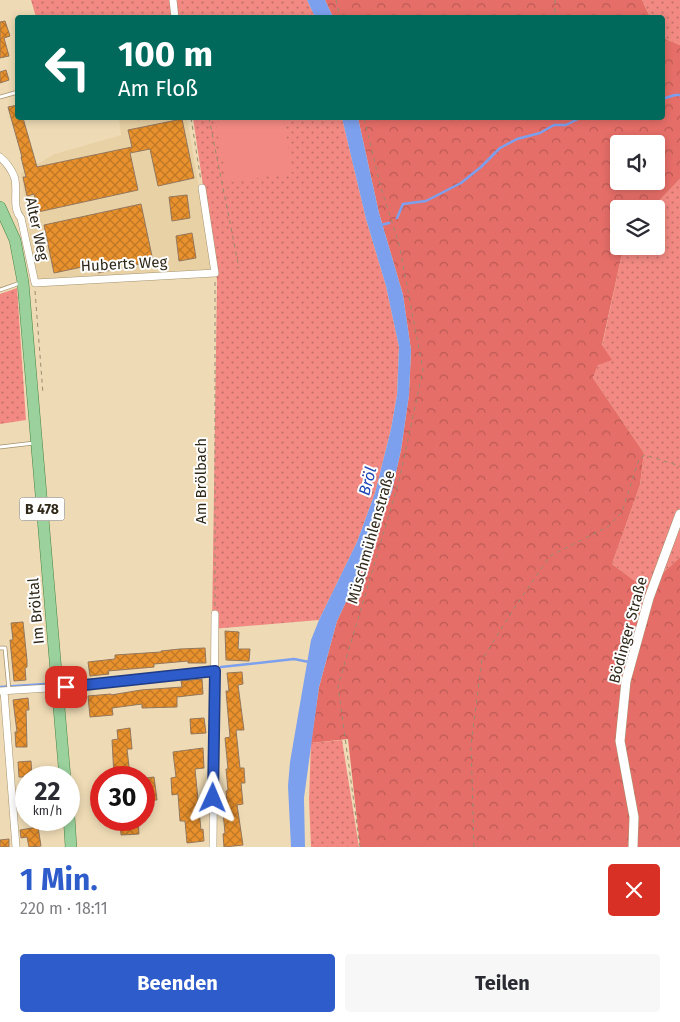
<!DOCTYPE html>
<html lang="de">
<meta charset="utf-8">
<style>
:root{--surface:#fff;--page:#f7f7f7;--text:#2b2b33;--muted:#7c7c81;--accent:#2f5ccb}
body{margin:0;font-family:"Fira Sans",sans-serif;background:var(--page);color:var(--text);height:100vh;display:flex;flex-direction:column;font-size:19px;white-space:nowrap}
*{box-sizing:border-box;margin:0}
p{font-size:16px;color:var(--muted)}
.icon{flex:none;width:28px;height:28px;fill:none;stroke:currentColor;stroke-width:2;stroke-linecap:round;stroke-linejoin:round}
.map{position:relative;height:847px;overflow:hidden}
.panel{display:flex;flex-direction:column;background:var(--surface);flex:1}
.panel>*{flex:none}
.guide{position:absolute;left:15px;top:15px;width:650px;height:105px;border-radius:5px;box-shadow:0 2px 8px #0003;background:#00695c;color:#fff;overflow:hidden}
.controls{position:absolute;left:610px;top:135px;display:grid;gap:10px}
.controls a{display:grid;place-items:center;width:55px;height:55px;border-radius:5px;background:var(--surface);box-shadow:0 2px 8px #0003;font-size:25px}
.speed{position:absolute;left:15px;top:766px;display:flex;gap:10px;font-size:25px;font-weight:700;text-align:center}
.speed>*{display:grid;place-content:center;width:65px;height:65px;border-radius:50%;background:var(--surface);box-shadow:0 2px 8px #0003;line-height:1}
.speed small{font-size:12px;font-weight:400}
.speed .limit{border:8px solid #d22;background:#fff;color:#111}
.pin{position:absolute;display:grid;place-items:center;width:42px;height:42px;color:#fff;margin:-21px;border-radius:10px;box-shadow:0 2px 8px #0006}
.me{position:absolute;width:55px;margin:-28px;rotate:1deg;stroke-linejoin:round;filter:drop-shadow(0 0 4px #0008)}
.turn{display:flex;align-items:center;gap:18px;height:105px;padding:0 20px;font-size:22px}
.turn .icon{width:65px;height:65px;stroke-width:2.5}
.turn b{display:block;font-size:35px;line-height:42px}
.round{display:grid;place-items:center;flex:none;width:52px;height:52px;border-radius:5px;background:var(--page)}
.head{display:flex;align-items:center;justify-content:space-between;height:85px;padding:0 20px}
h1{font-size:30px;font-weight:700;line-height:38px;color:var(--accent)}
.cta{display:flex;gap:10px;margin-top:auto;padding:10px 20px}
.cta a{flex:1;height:58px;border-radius:5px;background:var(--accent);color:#fff;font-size:20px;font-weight:700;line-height:58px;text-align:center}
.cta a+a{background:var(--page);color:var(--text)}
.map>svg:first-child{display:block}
.built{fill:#e8d1a5}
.grass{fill:url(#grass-dots)}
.forest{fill:url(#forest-crowns);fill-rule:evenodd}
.park{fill:#f28a83}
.water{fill:#7ca0ed}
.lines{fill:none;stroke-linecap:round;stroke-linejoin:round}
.stream{stroke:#7ca0ed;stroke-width:2.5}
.building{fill:url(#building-cross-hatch);stroke:#94765b}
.service-casing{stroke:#a4926e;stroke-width:4.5}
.minor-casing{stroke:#a4926e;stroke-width:8}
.tertiary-casing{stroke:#a4926e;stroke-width:10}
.primary-casing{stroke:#498244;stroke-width:12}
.path{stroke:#998b70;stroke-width:1;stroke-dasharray:4 4;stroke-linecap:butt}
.service{stroke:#fff;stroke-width:3}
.minor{stroke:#fff;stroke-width:7}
.tertiary{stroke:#fff;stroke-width:9}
.primary{stroke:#9ad19d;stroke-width:11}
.route-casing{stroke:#1f3c84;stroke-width:12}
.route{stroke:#2f5ccb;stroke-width:9}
.labels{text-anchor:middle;stroke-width:4;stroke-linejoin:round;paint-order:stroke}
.shield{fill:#fefefe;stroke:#6d685e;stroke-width:1}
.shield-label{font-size:14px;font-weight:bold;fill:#2f2819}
.street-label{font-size:15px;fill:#2f2819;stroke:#fefefe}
.water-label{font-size:16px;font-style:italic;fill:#1e47b5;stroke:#fefefe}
</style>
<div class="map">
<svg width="680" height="847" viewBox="0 0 680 847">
<defs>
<pattern id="grass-dots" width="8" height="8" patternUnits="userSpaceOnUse" patternTransform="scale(1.25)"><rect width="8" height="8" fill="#f28a83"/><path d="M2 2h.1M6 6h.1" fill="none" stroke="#c4716a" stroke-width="1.8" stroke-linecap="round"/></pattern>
<pattern id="forest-crowns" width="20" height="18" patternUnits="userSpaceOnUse" patternTransform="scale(1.25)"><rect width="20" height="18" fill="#e66e68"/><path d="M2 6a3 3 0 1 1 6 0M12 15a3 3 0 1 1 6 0" fill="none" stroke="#bb5a55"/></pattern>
<pattern id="building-cross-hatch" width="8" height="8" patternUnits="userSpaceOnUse" patternTransform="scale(1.25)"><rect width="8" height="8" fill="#e9922d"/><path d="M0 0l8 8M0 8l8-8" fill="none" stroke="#bd7726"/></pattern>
</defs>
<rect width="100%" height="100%" fill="#eedbb5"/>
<!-- built -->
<path class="built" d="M119 118H187L213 272 36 282 21 173 55 154 121 135Z"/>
<!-- grass -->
<path class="grass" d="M31 0H307L315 17 178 18 177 13 162 18 36 17Z
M642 0H680V45L663 38 662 18 650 17Z
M193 118H342L366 219 386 286 399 347 397 395 391 429 375 493 357 542 319 620 212 629 217 280Z
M680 179V557L646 589 612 564 640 485 644 453 593 378 598 365 621 258 627 246H656V209H651Z
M17 288 26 420 0 424V294Z
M342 740 359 847H311L309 800 311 743Z"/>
<!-- forest -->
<path class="forest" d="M325 0H642L650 17H333Z
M663 38 680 45V179L651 209H619V246H627L621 258 602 345 612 360 598 365 593 378 644 453 640 485 612 564 646 589 680 557V847H360L348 739 311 743 319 687 337 621 368 555 392 491 401 450 409 395 411 350 403 295 379 213 358 118H662ZM619 144H656V181H619Z"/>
<!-- park -->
<path class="park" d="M215 118H283L293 172 227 183Z
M680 515V554L669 547Z"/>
<!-- water -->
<path class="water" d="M307 0H325L333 17H315Z
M342 118H358L379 213 403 295 411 350 409 395 401 450 392 491 368 555 337 621 319 687 304 798 305 847H291L288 786 290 762 311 640 319 620 357 542 375 493 391 429 397 395 399 347 386 286 366 219Z"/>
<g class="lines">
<!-- stream -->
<path class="stream" d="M662 99 675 95H680
M397 218 403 204 426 201 461 183 481 167 500 148 517 139 540 133 554 125H566L580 118
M381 225 389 223
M221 667 294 659 309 662
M192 670 204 668
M168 672 182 671
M143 675 159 673
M119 678 133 676
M70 682 104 679
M0 687 45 684"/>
</g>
<!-- building -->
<path class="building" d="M5 21 10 36 4 38 9 56 0 58V22Z
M6 70 9 80 0 83V72Z
M18 105V118H23L37 167 132 147 128 130 182 119 194 178 158 186 150 149 130 153 138 190 38 212 34 194 27 196 23 177H26L21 157H22L8 107Z
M187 195 190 218 172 221 169 197Z
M141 204 153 261 98 273 96 264 54 273 44 225Z
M192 233 196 258 179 261 176 236Z
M23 622 27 660V667L25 668 26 680 14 681 10 640H13L11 623Z
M225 631 239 632 238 649H250L249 661 226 660Z
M205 648 206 663H188V661L154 664V667L108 671 109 674 90 676 88 662 115 659V655L161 652V651L180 649Z
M242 672 243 684 238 685 244 730H236L240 768H244L245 783H241L243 804 237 805 243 845 224 847 223 834 225 833 223 812H228L226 791 228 790 226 769H228L225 738 230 737 226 691H229L227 673Z
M202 679 203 694 177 697V707L142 708V704L112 708 113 715 90 717 88 696 111 694V695L141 690 182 687 181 681Z
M28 698 29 710H26L27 747H16L15 732H17L13 700Z
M204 718 206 733 191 734 190 719Z
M130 728 132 749H127L130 775 114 776 112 740 118 739 117 730Z
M203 748 204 768 195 769 201 830 203 829 204 841 187 843 185 821H180L178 794 172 795 171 778 176 777 173 752Z
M31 761 32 777H19L18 762Z
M154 777 157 800H149L146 778Z
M26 793V806H19L18 794Z
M120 820H138L139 834 121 835Z
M38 827 41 846 29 847 27 837 21 838 20 830Z
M9 839V847H0V840Z"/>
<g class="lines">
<!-- service casing -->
<g class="service-casing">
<path id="service" d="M0 97 18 92
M138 118H139
M0 290 20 283
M0 447 34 443
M0 648H5L9 690"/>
</g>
<!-- minor casing -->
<g class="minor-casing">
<path id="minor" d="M173 0 175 18
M0 157C6 162 11 169 14 176 19 189 11 207 21 218L35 283 215 273 202 188
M0 691 82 686 215 671
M4 691 16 847
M213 847 215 614"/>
</g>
<!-- tertiary casing -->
<g class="tertiary-casing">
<path id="tertiary" d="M633 847 634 817 620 741 626 681 649 598 680 514"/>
</g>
<!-- primary casing -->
<g class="primary-casing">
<path id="primary" d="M0 207 15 240 23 282 65 778
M69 816 71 847"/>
</g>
<!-- path -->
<path class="path" d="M336 0 340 18
M555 0V18
M662 78 668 81
M191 118 201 181
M209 118 239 268
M215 282V608
M35 291 43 394
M75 782 77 810
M360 847 338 686 399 481 423 370 399 244 381 188 364 118
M474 847 471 744 482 660 513 610 550 556 609 526 622 512 639 459 645 455 680 466"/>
<!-- service -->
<use href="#service" class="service"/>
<!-- minor -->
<use href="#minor" class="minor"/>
<!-- tertiary -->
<use href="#tertiary" class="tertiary"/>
<!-- primary -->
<use href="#primary" class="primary"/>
</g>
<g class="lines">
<!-- route casing -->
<g class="route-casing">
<path id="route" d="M66 687 215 671 213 798"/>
</g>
<!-- route -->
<use href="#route" class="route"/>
</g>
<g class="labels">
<!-- shield labels -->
<rect class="shield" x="19.5" y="497.5" width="45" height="23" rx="4"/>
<g class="shield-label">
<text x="42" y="514">B 478</text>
</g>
<!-- street labels -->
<g class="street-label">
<text transform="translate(37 229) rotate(78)" y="5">Alter Weg</text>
<text transform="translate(124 264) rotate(-3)" y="5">Huberts Weg</text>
<text transform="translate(201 481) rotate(-90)" y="5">Am Brölbach</text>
<text transform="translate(371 537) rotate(-74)" y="5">Müschmühlenstraße</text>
<text transform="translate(36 611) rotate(-95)" y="5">Im Bröltal</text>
<text transform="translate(628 630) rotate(-75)" y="5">Bödinger Straße</text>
</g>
<!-- water labels -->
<g class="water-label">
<text transform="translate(367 481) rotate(-75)" y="6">Bröl</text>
</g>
</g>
</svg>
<div class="controls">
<a><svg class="icon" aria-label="sound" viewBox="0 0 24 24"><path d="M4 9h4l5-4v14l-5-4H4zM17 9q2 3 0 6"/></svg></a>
<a><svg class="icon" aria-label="layers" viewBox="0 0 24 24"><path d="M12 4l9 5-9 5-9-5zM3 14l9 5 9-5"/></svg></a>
</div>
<div class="speed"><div>22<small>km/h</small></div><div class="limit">30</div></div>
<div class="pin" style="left:66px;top:687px;background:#d93025"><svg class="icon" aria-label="arrive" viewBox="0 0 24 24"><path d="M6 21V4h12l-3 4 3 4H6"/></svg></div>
<svg class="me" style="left:213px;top:798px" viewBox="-20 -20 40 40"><path d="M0-17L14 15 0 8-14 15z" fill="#2f5ccb" stroke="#fff" stroke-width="4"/></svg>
<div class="guide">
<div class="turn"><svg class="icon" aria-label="left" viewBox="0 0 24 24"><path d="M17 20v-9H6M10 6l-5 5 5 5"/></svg><div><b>100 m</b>Am Floß</div></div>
</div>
</div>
<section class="panel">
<div class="head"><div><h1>1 Min.</h1><p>220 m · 18:11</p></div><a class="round" style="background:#d93025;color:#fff"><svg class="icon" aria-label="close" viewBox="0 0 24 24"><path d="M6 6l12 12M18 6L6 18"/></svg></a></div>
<div class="cta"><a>Beenden</a><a>Teilen</a></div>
</section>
